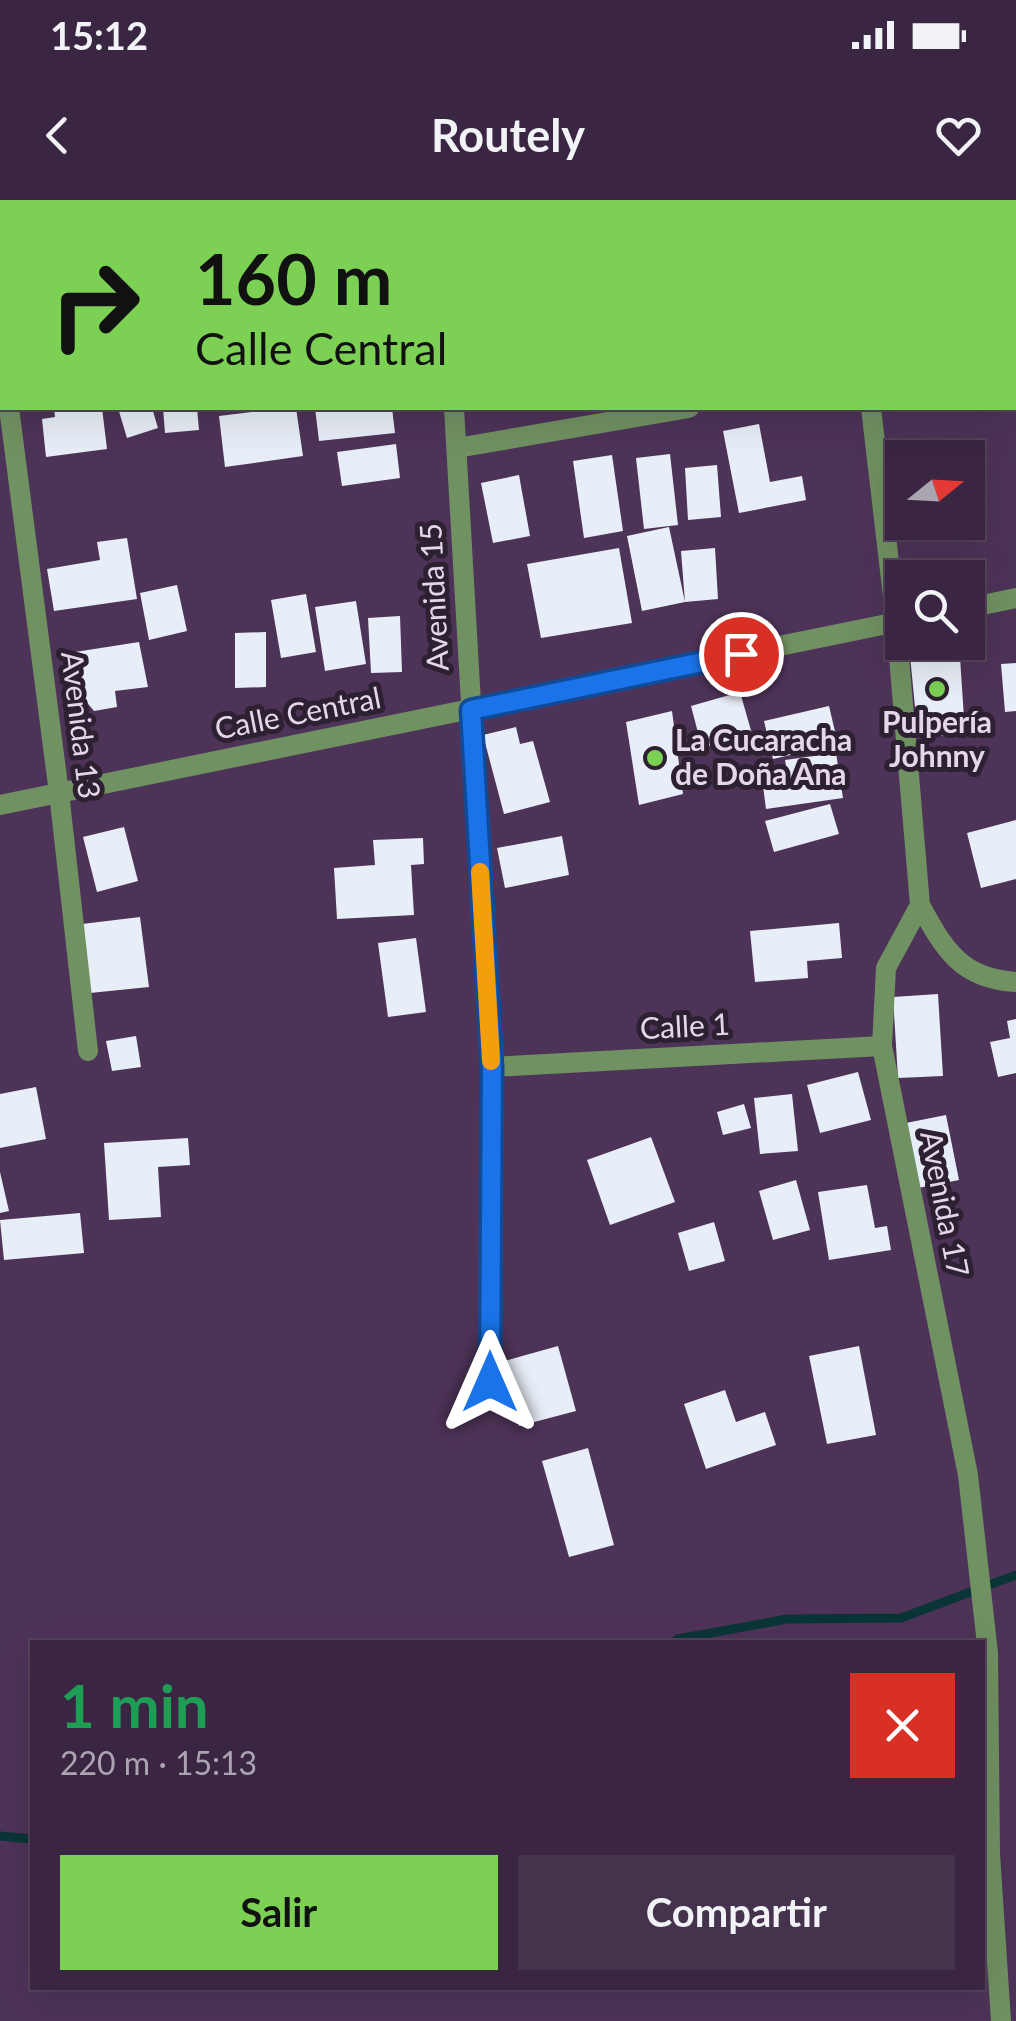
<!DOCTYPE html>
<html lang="es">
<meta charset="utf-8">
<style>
:root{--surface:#3a2642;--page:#45324d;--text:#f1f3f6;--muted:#aba5b2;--line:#54435b;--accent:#7cd154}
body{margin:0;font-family:Lato,sans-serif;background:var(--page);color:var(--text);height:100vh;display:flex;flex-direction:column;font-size:38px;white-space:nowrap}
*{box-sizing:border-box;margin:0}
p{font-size:32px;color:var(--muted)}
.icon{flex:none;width:55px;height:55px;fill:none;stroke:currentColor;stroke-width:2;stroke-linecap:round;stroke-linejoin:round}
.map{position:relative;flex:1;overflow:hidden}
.panel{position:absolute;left:30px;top:1440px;width:955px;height:350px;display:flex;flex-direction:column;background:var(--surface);border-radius:0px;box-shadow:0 10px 40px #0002,0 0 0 2px var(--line)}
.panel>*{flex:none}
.top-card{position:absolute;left:0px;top:0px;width:1018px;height:210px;box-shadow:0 10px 40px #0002,0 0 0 2px var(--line);background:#7cd154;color:#111;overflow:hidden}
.needle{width:65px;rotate:72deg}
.buttons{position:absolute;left:885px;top:240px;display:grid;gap:20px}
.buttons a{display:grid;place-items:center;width:100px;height:100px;border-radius:0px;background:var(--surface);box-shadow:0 10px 40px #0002,0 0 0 2px var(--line);font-size:50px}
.pin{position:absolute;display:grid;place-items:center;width:85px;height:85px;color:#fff;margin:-42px;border:5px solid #fff;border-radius:50%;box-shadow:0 2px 10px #0007}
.me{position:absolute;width:110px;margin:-55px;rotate:0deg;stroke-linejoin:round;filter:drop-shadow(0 0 8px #0008)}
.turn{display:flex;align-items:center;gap:35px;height:210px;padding:0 30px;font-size:45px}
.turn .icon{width:130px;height:130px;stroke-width:2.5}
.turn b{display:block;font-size:70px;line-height:85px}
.round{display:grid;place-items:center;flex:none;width:105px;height:105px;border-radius:0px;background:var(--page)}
.headline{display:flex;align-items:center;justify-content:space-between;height:170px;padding:0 30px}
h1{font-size:60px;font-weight:700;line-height:75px;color:#1e9e55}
.cta{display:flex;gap:20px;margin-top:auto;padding:20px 30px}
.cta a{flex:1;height:115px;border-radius:0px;background:var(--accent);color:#111;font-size:40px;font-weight:700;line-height:115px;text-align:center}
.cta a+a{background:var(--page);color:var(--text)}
.status{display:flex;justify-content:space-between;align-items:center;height:70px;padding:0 50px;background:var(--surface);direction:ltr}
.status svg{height:28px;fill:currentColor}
header{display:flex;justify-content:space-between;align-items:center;height:130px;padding:0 30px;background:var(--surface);font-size:45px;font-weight:700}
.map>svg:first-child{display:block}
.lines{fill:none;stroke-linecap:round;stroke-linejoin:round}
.stream{stroke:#0a3536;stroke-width:9}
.building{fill:#e8eef7}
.street{stroke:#709162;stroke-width:20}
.route-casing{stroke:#114b97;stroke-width:25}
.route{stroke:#1a73e8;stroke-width:18}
.slow{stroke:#f59e0b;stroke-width:18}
.poi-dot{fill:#7cd154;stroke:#2d2131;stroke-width:4}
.labels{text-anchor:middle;stroke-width:10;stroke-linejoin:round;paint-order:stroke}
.street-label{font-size:30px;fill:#e6d6ec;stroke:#2d2131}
.poi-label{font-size:30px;font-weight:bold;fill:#e6d6ec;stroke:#2d2131}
</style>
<div class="status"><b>15:12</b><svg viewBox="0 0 49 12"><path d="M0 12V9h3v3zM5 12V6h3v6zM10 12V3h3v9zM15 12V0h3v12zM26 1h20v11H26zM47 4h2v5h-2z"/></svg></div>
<header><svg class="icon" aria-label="back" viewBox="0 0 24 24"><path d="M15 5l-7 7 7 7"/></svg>Routely<svg class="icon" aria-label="heart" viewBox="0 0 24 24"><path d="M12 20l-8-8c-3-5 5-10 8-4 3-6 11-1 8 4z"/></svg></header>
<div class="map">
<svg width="1016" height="1821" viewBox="0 0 1016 1821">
<rect width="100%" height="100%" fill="#4e3358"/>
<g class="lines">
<!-- stream -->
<path class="stream" d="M674 1442 678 1439 787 1419 901 1418 1016 1375
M0 1636 32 1639"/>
</g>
<!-- building -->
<path class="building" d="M54 208H102L107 249 46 257 42 219 55 217Z
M118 208H152L158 228 127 238Z
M163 208H197L199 230 165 233Z
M283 208H296L303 256 225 267 219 216Z
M315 208H392L395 233 319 241Z
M759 224 770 282 802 276 806 300 739 313 723 231Z
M396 244 400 278 342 286 337 252Z
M670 254 678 325 644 329 636 258Z
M612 255 623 331 584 338 573 261Z
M717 265 721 317 688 320 685 268Z
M519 275 530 336 493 343 481 283Z
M669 327 685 402 642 411 627 336Z
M127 338 137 399 54 411 47 369 100 360 97 342Z
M619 348 632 423 541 438 527 364Z
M715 348 718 399 685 402 681 351Z
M177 385 187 431 149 440 140 393Z
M306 394 316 452 281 458 271 400Z
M356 401 366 464 325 471 315 407Z
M400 416 402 472 371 473 368 418Z
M266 432V487L235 488V433Z
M139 442 148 487 115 491 117 507 94 511 80 494 75 452Z
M925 442H959L965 533 918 538 909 445Z
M1016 463V511L1005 512 1001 464Z
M740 492 752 534 702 548 691 506Z
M829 506 838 544 773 559 764 521Z
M672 511 683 594 639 605 626 522Z
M516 527 520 544 533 541 550 602 504 614 483 535Z
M836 553 843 598 766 609 763 586 789 582 785 560Z
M830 604 839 634 774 652 765 621Z
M1016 620V679L981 688 967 633Z
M124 627 138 681 97 692 83 637Z
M562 636 569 675 505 688 497 648Z
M423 638 424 664 411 665 414 715 337 719 334 668 375 665 373 640Z
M140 717 149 787 90 793 82 724Z
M839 723 842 758 807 761 808 778 755 782 750 731Z
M416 738 426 812 388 817 378 743Z
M938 794 943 876 898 878 893 797Z
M1016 819V873L998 877 990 842 1010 838 1007 821Z
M136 836 141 867 112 871 106 841Z
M858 872 871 920 820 933 807 885Z
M36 887 46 939 0 948V894Z
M792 894 798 951 760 954 754 898Z
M744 904 751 928 723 935 717 912Z
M946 915 959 980 918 988 906 923Z
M651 937 675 1002 610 1025 587 960Z
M188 938 190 965 158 967 161 1017 109 1020 104 943Z
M0 972 9 1011 0 1013Z
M796 980 810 1030 773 1040 759 991Z
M867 985 875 1028 887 1026 891 1050 829 1060 818 992Z
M80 1013 84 1053 4 1060 0 1020Z
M714 1022 725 1061 689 1071 678 1033Z
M558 1146 576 1211 519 1226 501 1162Z
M859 1146 876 1235 827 1244 809 1156Z
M725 1190 736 1222 765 1212 776 1245 706 1269 684 1204Z
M588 1248 614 1345 569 1357 542 1261Z"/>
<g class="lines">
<!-- street -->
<path class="street" d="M445 0V2
M0 147 2 162
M9 208 59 593 88 851
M454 208 492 867 490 1182
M871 208 896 422 920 705 886 768 882 846 968 1275 988 1453 990 1654 1001 1821
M457 248 689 208
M968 408 1016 398
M0 605 902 421
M920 705C944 749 961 779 1016 782
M492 867 882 846"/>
</g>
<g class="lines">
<!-- route casing -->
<g class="route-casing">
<path id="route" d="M490 1182 492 868 471 510 741 454"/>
</g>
<!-- route -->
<use href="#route" class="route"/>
<!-- slow -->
<path class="slow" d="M480 672 491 861"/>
</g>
<!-- markers -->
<g class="poi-dot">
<circle cx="937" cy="489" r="10"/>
<circle cx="655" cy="558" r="10"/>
</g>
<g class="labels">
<!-- street labels -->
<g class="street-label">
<text transform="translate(435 397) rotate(-93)" y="10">Avenida 15</text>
<text transform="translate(298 514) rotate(-11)" y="10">Calle Central</text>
<text transform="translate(80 525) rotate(83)" y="10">Avenida 13</text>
<text transform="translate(685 827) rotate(-3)" y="10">Calle 1</text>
<text transform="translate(944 1004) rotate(79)" y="10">Avenida 17</text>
</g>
<!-- poi labels -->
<g class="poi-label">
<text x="937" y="533">Pulpería<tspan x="937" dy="34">Johnny</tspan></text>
<text x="675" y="551" text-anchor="start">La Cucaracha<tspan x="675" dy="34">de Doña Ana</tspan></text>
</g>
</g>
</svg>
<div class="buttons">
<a><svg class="needle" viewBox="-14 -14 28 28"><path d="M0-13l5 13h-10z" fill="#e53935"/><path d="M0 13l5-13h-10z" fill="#aba5b2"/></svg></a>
<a><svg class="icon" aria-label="search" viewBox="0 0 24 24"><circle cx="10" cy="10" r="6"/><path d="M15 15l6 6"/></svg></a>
</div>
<div class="pin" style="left:741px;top:454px;background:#d93025"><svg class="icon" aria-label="arrive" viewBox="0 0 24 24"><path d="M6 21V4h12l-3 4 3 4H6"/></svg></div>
<svg class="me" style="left:490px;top:1182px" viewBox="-20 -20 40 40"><path d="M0-17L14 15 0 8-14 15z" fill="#1a73e8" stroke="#fff" stroke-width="4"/></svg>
<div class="top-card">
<div class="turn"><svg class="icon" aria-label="right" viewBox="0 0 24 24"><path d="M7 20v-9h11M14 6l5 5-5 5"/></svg><div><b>160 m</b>Calle Central</div></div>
</div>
<section class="panel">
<div class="headline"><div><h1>1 min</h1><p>220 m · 15:13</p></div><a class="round" style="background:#d93025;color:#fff"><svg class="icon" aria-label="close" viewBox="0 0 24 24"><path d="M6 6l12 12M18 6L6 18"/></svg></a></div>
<div class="cta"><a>Salir</a><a>Compartir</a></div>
</section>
</div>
